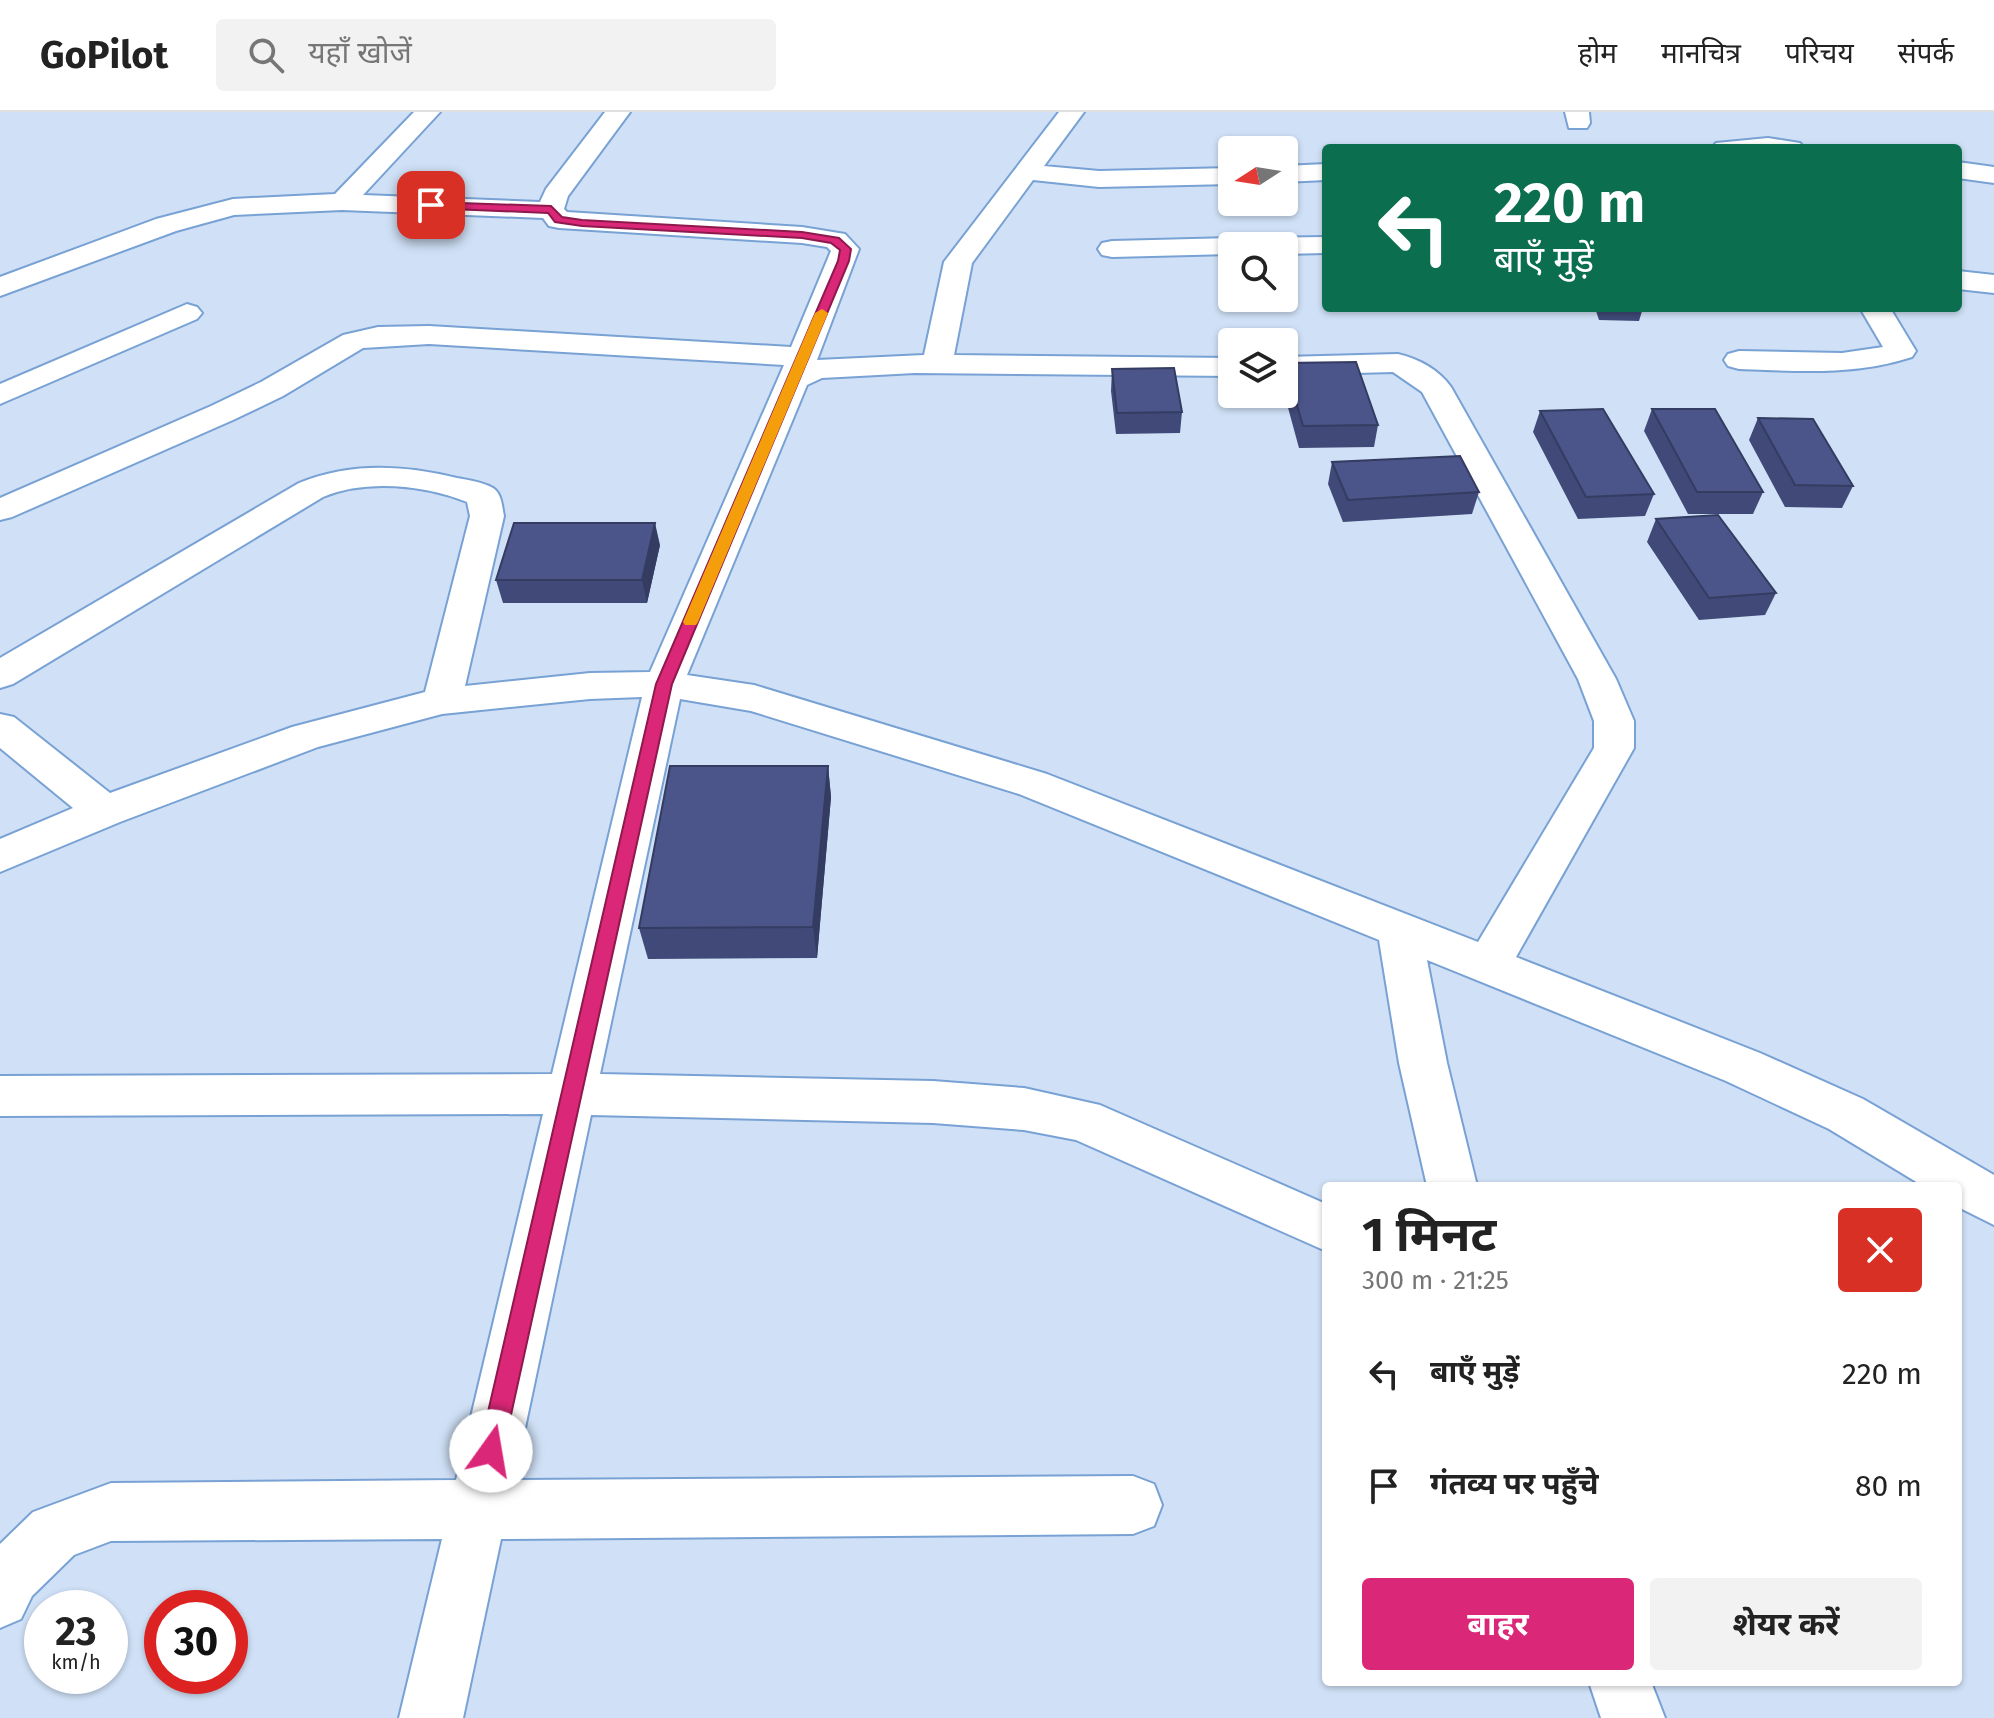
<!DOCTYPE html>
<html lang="hi">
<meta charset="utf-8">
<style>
:root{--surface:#fff;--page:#f2f2f2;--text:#222;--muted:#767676;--line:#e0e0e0;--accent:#db2777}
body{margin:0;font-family:"Fira Sans","Noto Sans Devanagari",sans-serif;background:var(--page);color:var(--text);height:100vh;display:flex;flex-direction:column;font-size:30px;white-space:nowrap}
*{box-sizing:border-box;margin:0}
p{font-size:26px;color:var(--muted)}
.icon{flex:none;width:44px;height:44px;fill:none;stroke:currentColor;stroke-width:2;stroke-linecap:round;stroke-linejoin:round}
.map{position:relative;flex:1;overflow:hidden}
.panel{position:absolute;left:1322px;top:1070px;width:640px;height:504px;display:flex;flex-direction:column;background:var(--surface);border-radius:8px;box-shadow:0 2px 6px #0004}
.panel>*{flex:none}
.banner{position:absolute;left:1322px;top:32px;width:640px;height:168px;border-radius:8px;box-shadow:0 2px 6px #0004;background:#0b6e4f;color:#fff;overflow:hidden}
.needle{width:52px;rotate:258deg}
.tools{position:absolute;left:1218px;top:24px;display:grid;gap:16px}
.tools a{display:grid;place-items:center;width:80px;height:80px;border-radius:8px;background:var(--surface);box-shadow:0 2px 6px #0004;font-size:40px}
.speed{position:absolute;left:24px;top:1478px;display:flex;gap:16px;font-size:40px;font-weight:700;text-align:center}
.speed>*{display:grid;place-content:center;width:104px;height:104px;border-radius:50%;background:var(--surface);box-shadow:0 2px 6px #0004;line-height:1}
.speed small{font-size:20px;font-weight:400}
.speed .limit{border:12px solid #d22;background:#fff;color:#111}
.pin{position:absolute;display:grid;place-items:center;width:68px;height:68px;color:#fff;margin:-34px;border-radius:16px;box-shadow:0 4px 12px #0006}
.me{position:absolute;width:88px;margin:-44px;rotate:13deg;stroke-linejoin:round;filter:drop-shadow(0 0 6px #0008)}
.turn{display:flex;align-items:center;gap:28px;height:168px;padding:0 40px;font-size:36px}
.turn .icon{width:104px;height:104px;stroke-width:2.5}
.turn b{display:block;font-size:56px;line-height:68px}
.round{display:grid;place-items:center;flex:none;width:84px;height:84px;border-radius:8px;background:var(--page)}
.head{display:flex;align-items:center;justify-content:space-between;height:136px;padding:0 40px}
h1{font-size:48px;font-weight:700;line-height:60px}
.button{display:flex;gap:16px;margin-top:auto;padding:16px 40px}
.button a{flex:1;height:92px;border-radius:8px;background:var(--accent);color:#fff;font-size:32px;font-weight:700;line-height:92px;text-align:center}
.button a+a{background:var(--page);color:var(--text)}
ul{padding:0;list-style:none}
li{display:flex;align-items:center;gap:24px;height:112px;padding:0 40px}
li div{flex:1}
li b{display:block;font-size:30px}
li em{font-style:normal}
header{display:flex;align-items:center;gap:48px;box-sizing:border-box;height:112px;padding:0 40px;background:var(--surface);border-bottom:2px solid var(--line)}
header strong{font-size:38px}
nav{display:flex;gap:44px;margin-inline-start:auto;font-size:28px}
.search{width:560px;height:72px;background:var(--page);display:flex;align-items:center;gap:20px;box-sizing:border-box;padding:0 28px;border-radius:8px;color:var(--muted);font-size:30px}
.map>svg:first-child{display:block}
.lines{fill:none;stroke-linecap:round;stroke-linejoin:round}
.street-casing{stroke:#78a1d4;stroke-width:4}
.street{fill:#fff;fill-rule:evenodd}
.wall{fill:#404977}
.shaded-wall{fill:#343c61}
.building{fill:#4b558a;stroke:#343c61;stroke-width:2}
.route{fill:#db2777;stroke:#8e194d;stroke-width:2}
.slow{fill:#f59e0b}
</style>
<header>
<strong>GoPilot</strong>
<div class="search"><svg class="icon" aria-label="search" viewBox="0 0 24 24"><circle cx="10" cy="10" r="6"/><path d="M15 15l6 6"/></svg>यहाँ खोजें</div>
<nav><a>होम</a><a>मानचित्र</a><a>परिचय</a><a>संपर्क</a></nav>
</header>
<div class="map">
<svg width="1994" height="1606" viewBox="0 0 1994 1606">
<rect width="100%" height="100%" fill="#d0e1f7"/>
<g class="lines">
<!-- street casing -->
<g class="street-casing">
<path id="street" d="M414 0H440L363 83 540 90 546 77 605 0H630L568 84 564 97 567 100 802 115 845 122 859 137 817 248 924 243 944 150 1059 0H1084L1044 54 1099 59 1232 56V72L1099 75 1033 68 972 151 954 243 1232 246V264L915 261 822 266 807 273 687 563 754 573 1047 662 1478 830 1594 636V609L1578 567 1422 280 1393 260 1284 263V245L1398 242C1419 247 1438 257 1451 275L1616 567 1634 609V636L1516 845 1760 941 1863 987 1994 1063V1113L1958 1095V1074H1923L1829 1017 1726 969 1427 848 1447 951 1477 1074H1427L1399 951 1379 828 1019 682 751 599 680 587 600 962 933 969 1024 976 1100 993 1326 1092V1139L1076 1028 1024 1018 933 1011 591 1003 514 1368 1133 1364 1154 1372 1162 1393 1154 1414 1133 1422 501 1427 463 1606H399L442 1427 111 1429 74 1443 32 1484 21 1507 0 1516V1432L33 1400 111 1371 456 1368 543 1002 0 1004V964L552 962 642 585 590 587 442 602 318 635 120 710 0 760V727L73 696 0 636V602L14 605 110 681 292 615 425 580 470 404 467 390C424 373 366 367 323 385L13 572 0 576V546L299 371C351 350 404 353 457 366 468 368 483 370 493 376 502 382 502 395 504 404L465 574 590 561 650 560 784 253 429 232 363 236 283 284 233 308 12 405 0 408V386L211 294 261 270 343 223 378 215 429 214 791 235 831 139 827 135 802 131 559 116 549 114 543 106 342 98 234 103 176 119 0 184V165L156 107 233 87 335 82Z
M1565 0H1589L1590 11 1587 16H1569Z
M1768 26 1800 31 1804 36H1712L1716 31Z
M1958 50 1994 55V71L1958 66Z
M1326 52V68L1284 70V54Z
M1326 125V141L1284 142V134H1232V142L1112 145 1102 143 1098 137 1102 131 1112 129 1232 126 1243 130 1254 126Z
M1958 159 1994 163V181L1958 177Z
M187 192 197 195 202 201 197 207 0 292V272Z
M1860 196H1890L1916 239 1912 245C1854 264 1798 259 1739 257L1728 254 1724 248 1728 242 1739 239 1842 241 1883 235Z
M1589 1570H1651L1665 1606H1601Z"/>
</g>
<!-- street -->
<use href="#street" class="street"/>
</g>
<!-- wall -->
<path class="wall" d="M1595 196H1643L1639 209 1599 208Z
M1285 251 1378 313 1374 335 1299 336 1284 281Z
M1112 257 1182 300 1180 321 1116 322 1111 279Z
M1652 297 1763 380 1753 402H1688L1644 319Z
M1540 299 1654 382 1645 404 1578 407 1533 320Z
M1758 306 1853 374 1842 396 1785 395 1749 328Z
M1332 350 1479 380 1472 402 1343 410 1328 372Z
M1656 407 1776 481 1765 503 1699 508 1647 430Z
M660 433 647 491H503L496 468Z
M828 654 831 685 817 846 648 847 639 816Z"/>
<!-- shaded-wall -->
<path class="shaded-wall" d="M655 411 660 433 647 491 642 468Z
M828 654 831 685 817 846 813 815Z"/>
<!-- building -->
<path class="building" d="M1356 250 1378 313 1303 314 1285 251Z
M1174 256 1182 300 1117 301 1112 257Z
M1603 297 1654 382 1586 385 1540 299Z
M1652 297H1715L1763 380H1697Z
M1758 306 1813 307 1853 374 1795 373Z
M1460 344 1479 380 1348 388 1332 350Z
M1718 403 1776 481 1709 486 1656 407Z
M514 411H655L642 468H496Z
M670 654H828L813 815 639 816Z"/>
<!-- route -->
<path class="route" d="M431 90 551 94 562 105 582 108 802 120 839 126 851 137 849 149 672 572 503 1339 499 1348 491 1351 483 1348 479 1339 656 572 838 149 840 138 831 131 802 126 582 114 555 110 548 101 428 96V91Z"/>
<!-- slow -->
<path class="slow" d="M822 197 828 201 698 510 696 513H685L683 510 815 201Z"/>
</svg>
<div class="tools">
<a><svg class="needle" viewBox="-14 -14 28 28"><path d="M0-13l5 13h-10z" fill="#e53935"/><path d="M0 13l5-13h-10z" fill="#767676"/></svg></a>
<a><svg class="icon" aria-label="search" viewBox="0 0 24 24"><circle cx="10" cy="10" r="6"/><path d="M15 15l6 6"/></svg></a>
<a><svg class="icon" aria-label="layers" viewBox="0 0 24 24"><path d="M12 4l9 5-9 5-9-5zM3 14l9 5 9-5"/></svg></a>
</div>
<div class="speed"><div>23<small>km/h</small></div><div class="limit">30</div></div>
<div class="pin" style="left:431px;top:93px;background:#d93025"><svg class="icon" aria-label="arrive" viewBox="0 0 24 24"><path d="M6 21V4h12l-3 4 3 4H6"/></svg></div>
<svg class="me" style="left:491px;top:1339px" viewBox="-20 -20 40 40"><circle r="19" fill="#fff"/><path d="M0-13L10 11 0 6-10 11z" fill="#db2777"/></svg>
<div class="banner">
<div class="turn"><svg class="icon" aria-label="left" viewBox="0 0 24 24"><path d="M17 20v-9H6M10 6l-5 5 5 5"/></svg><div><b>220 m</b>बाएँ मुड़ें</div></div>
</div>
<section class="panel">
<div class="head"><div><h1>1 मिनट</h1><p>300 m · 21:25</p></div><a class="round" style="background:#d93025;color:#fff"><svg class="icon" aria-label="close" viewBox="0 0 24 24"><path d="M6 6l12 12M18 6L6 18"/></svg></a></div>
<ul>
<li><svg class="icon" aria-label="left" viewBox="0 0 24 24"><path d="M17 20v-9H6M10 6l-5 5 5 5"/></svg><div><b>बाएँ मुड़ें</b></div><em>220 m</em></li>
<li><svg class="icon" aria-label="arrive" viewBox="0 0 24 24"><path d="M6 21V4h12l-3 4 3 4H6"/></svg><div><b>गंतव्य पर पहुँचे</b></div><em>80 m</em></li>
</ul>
<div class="button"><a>बाहर</a><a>शेयर करें</a></div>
</section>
</div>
